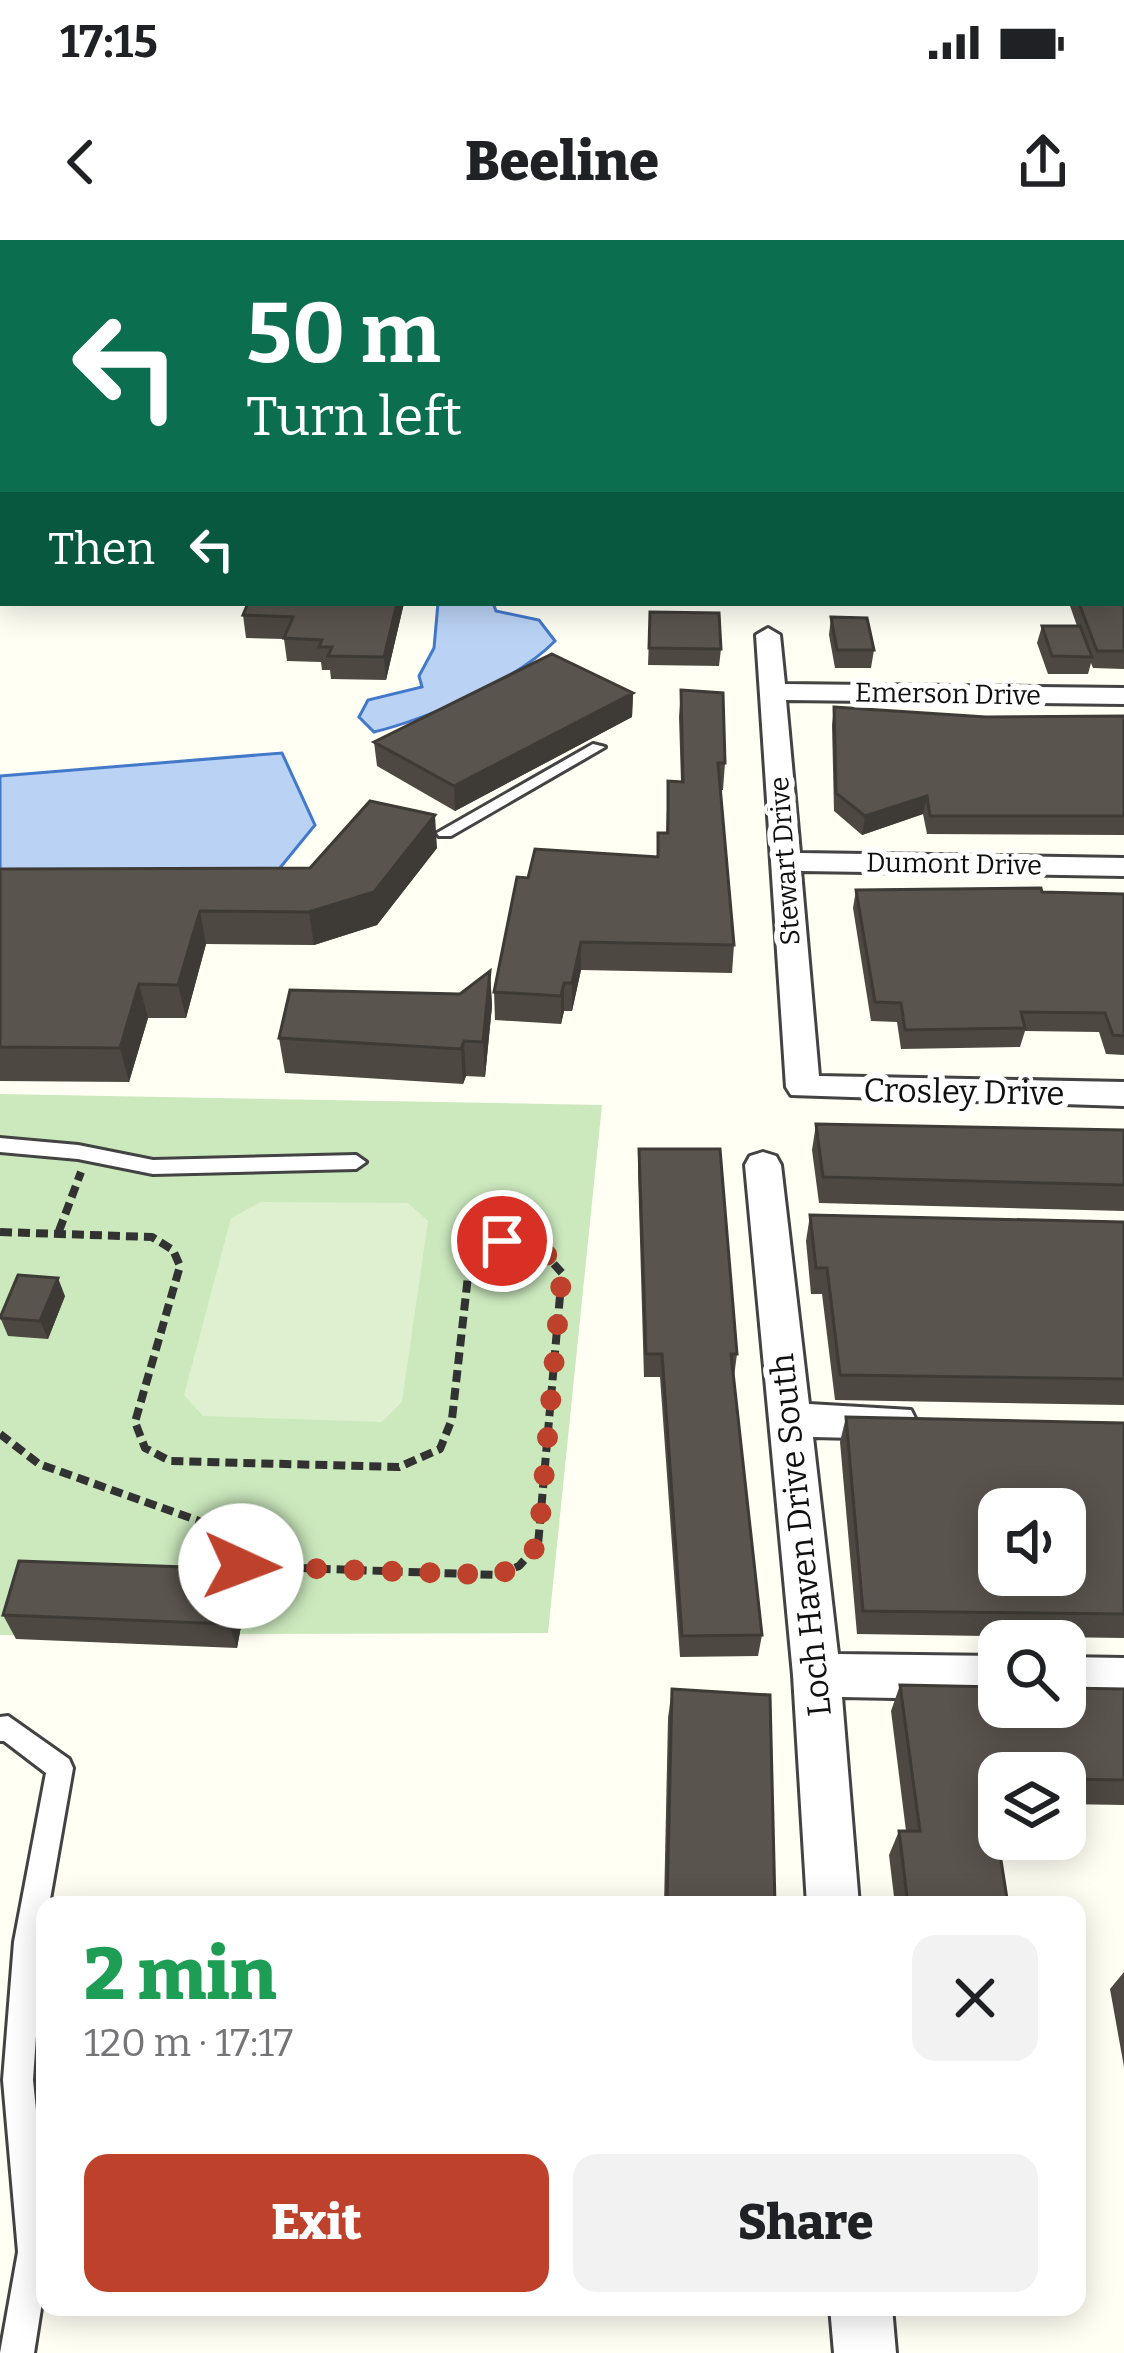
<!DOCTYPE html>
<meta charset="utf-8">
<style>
:root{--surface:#fff;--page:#f2f2f2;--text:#202124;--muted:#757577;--accent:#bd412b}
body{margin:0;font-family:Bitter,serif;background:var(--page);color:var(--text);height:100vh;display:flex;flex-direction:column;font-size:45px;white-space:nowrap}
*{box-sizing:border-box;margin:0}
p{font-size:39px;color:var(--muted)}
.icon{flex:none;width:66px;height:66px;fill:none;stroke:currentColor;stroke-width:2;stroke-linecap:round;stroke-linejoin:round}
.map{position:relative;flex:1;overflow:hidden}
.panel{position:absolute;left:36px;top:1656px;width:1050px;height:420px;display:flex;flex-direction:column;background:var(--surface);border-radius:24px;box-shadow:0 6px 30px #0003}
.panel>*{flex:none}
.top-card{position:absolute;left:0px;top:0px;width:1125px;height:366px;box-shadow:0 6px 30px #0003;background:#0b6e4f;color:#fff;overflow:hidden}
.controls{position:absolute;left:978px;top:1248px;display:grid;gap:24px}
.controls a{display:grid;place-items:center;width:108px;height:108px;border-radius:24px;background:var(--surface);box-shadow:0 6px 30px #0003;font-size:60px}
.pin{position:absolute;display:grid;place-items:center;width:102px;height:102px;color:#fff;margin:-51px;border:6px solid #fff;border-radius:50%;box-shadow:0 3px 12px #0007}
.me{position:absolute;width:132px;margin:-66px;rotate:92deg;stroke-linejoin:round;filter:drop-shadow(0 0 9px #0008)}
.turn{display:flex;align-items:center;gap:42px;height:252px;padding:0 48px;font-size:54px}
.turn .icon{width:156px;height:156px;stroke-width:2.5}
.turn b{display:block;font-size:84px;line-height:102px}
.then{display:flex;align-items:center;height:114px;padding:0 48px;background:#0003;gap:24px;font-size:45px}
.round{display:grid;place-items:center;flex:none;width:126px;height:126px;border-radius:24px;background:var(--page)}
.headline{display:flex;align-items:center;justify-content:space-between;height:204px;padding:0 48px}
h1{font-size:72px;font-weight:800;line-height:90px;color:#1e9e55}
.button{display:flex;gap:24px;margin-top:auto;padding:24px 48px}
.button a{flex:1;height:138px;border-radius:24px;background:var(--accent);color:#fff;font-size:48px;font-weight:800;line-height:138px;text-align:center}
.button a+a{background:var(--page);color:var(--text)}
.status{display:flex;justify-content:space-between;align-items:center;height:84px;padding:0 60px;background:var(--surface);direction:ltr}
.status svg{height:33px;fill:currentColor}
header{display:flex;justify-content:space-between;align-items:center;height:156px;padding:0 48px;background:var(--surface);font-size:54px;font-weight:800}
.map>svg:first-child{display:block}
.green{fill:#cbe9bd}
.pitch{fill:#def0cf}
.water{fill:#bad3f5;stroke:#4379ca;stroke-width:3}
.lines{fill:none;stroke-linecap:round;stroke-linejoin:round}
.service-casing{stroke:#434343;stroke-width:6}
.minor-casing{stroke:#434343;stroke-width:6}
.tertiary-casing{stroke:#434343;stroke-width:6}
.path{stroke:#323232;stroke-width:8;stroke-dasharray:12 6;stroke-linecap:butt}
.service{fill:#fff;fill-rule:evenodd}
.minor{fill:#fff;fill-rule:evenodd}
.tertiary{fill:#fff;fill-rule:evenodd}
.wall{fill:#4d4842}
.shaded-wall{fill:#3e3b36}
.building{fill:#59544d;stroke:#3e3b36;stroke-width:3;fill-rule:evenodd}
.route{stroke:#bd412b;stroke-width:21;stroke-dasharray:0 37.8}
.labels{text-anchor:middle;stroke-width:12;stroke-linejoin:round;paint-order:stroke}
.far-street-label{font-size:27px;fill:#101010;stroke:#fff}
.street-label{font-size:33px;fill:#101010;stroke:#fff}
</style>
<div class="status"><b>17:15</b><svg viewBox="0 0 49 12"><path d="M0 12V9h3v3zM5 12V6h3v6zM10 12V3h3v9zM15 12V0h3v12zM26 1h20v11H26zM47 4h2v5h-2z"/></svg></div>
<header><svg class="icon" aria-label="back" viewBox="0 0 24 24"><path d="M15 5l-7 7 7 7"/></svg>Beeline<svg class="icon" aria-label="share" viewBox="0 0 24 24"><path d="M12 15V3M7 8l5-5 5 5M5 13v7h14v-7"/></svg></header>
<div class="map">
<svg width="1124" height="2113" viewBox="0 0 1124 2113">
<rect width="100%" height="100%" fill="#fffff4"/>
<!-- green -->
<path class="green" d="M0 854 602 865 548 1393 0 1395Z"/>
<!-- pitch -->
<path class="pitch" d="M261 962 408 963 428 981 402 1162 382 1182 203 1176 184 1155 231 978Z"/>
<!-- water -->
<path class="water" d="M438 363H493L496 371 539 380 555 401C517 440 427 479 374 492L359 477 368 460 422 447 419 436 434 408Z
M282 513 315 585 270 640 0 653V536Z"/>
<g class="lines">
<!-- service casing -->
<g class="service-casing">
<path id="service" d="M593 504 605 507 451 596H439L437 593Z
M0 898 78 905 153 920 356 915 366 922 356 929 153 934 78 919 0 912Z
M8 1476 69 1519 73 1528 49 1665H45L33 1840 45 1960V2043L34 2113H0L18 2012 3 1840 14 1702 46 1533 4 1501H0V1477Z"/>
</g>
<!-- minor casing -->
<g class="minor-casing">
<path id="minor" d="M0 214H3V226H0Z
M768 388 780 395 785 444 1124 448V464L786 460 800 613 1124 618V636L801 631 819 836 1124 842V866L791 855 786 847 756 395Z
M763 912 776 916 781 925 809 1164 911 1170 917 1182 911 1194 896 1199 813 1197 838 1414 999 1416V1460L842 1457 859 1665H807L793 1435 745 925 750 916Z
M1065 1417 1124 1418V1462L1065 1461Z
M830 2067H892L896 2113H834Z"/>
</g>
<!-- tertiary casing -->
<g class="tertiary-casing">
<path id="tertiary" d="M0 118H3V132H0Z
M1122 127H1124V141H1122Z"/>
</g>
<!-- path -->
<path class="path" d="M59 991 81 932
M0 992 152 997 173 1010 180 1026 135 1182 145 1208 170 1221 399 1227 440 1209 452 1179 469 1027 502 1001 544 1013 562 1033 538 1305 519 1326 497 1335 241 1326 220 1313 199 1281 39 1224 0 1194"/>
<!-- service -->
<use href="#service" class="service"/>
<!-- minor -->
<use href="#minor" class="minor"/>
<!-- tertiary -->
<use href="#tertiary" class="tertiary"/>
</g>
<!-- wall -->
<path class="wall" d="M0 0 3 3V105H0V43H3V41H0Z
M1124 0V105H1122V3Z
M1124 158V429L1093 428 1091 423 1088 434H1048L1037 403 1042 386H1077L1069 363H1122Z
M248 363H404L386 440 331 439 330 430H322L321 422 287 421 284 399 246 398 243 375Z
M650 372 721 409 719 426 648 425Z
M831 377 874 410 871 428H835L829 395Z
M681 450 725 523 723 550H720L734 705 732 733 581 730 572 771H564L561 784 495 780 494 752 528 638 657 617 658 593H666L668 541 681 542 679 477Z
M633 453 632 477 455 571 377 526 374 502Z
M834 467 986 477 1124 476V595L927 594 923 574 862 595 834 571 832 485Z
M437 608 377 685 314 705 206 704 186 778H148L129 842 0 841V629L310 628Z
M856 650 1124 654V815L1106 814 1099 792 1025 791 1020 807 901 809 897 782 871 781 853 668Z
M490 731 492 766 485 837 466 836 463 844 285 833 279 798 460 754Z
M816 884 1124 890V971L819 963 812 910Z
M639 909 737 1114 734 1137 762 1395 758 1416 680 1417 660 1137H644L638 932Z
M810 975 1124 982V1165L835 1160 822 1054H811L806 1001Z
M65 1056 48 1099 8 1096 0 1077Z
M846 1177 1124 1183V1398L857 1394 840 1202Z
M240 1329 247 1354 237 1408 16 1399 3 1375Z
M900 1445 1124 1449V1565L1065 1564V1533H999V1563H992L1008 1665H895L889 1615 899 1591H906L891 1471Z
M672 1449 775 1665H664L668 1478Z
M1124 1732V1827L1110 1749Z"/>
<!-- shaded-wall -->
<path class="shaded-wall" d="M502 0H573L560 3H502Z
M397 363H404L386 440 384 417Z
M633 453 632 477 455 571 454 546Z
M927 556 923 574 862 595 865 576Z
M435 575 437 608 377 685 314 705 309 672Z
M200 671 206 704 186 778 178 745Z
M581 702V730L572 771V743Z
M490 731 492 766 485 837 483 802Z
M564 743V771L561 784V756Z
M139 744 148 778 129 842 120 808Z
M464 801 466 836 463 844 461 809Z
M58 1038 65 1056 48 1099 40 1081Z
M240 1329 247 1354 237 1408 229 1384Z"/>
<!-- building -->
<path class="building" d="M0 0H113L110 3H3V90H0V43H3V27H0Z
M209 0H502V3H207Z
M671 0H1124V81L1122 80V3H663Z
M1122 157 1124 158V305H1122Z
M1122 305 1124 313V411H1097L1079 363H1122Z
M248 363H397L384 417 328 416 332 407H319L322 400 284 398 293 377 243 375Z
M650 372 719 373 721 409 649 408Z
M831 377 867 378 874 410H837Z
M1042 386H1080L1092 417 1052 416Z
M552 414 633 453 454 546 374 502Z
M681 450 723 453 725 523H718L734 705 581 702 572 743H564L561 756 494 752 517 637 528 638 535 609 658 617V593H668V541L683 542Z
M834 467 986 477 1124 476V576H930L927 556 865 576 836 553Z
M370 561 435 575 374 652 309 672 200 671 178 745 139 744 120 808 0 807V629L310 628Z
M1041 648 1042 652 1124 654V796L1113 795 1105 773 1021 772 1025 788 905 790 901 763 875 762 856 650Z
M490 731 483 802 464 801 461 809 279 798 290 750 460 754Z
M816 884 1124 890V945L823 937Z
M639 909H720L737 1114H731L762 1395 682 1396 662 1114H646Z
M810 975 1124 982V1139L840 1135 827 1028H816Z
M18 1035 58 1038 40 1081 0 1078Z
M846 1177 1124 1183V1374L863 1371ZM999 1269H1065V1335H999Z
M19 1321 240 1329 229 1384 3 1375Z
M900 1445 999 1447V1467H1065V1448L1124 1449V1540L1065 1539V1533H999V1538L988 1537 1008 1665H908L899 1591H920Z
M672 1449 770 1455 775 1665H667Z"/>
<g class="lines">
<!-- route -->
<path class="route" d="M241 1326 497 1335 518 1326 538 1305 562 1033C548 1008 528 1005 502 1001"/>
</g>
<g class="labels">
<!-- far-street labels -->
<g class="far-street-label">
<text transform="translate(948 454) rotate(1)" y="9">Emerson Drive</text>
<text transform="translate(785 621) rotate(-94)" y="9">Stewart Drive</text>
<text transform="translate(954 624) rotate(1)" y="9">Dumont Drive</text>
</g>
<!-- street labels -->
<g class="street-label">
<text transform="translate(964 851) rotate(1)" y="12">Crosley Drive</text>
<text transform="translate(800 1295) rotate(-96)" y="12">Loch Haven Drive South</text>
</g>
</g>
</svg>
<div class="controls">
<a><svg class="icon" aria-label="sound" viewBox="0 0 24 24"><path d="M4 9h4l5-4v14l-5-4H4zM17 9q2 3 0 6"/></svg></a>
<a><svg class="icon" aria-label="search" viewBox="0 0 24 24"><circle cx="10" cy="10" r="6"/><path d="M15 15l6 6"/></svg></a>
<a><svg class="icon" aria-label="layers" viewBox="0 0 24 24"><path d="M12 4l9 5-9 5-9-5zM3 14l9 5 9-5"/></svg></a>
</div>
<div class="pin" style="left:502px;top:1001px;background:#d93025"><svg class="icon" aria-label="arrive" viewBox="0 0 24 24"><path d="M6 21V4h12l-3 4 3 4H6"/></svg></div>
<svg class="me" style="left:241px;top:1326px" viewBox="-20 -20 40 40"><circle r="19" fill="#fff"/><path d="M0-13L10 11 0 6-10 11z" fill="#bd412b"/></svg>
<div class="top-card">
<div class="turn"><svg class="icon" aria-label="left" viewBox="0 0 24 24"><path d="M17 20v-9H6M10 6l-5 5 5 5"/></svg><div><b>50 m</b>Turn left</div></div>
<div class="then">Then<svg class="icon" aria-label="left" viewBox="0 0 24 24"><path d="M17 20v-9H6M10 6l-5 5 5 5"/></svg></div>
</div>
<section class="panel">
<div class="headline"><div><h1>2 min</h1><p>120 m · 17:17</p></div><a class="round"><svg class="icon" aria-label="close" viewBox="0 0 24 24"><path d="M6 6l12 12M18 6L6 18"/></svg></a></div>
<div class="button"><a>Exit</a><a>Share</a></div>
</section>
</div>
